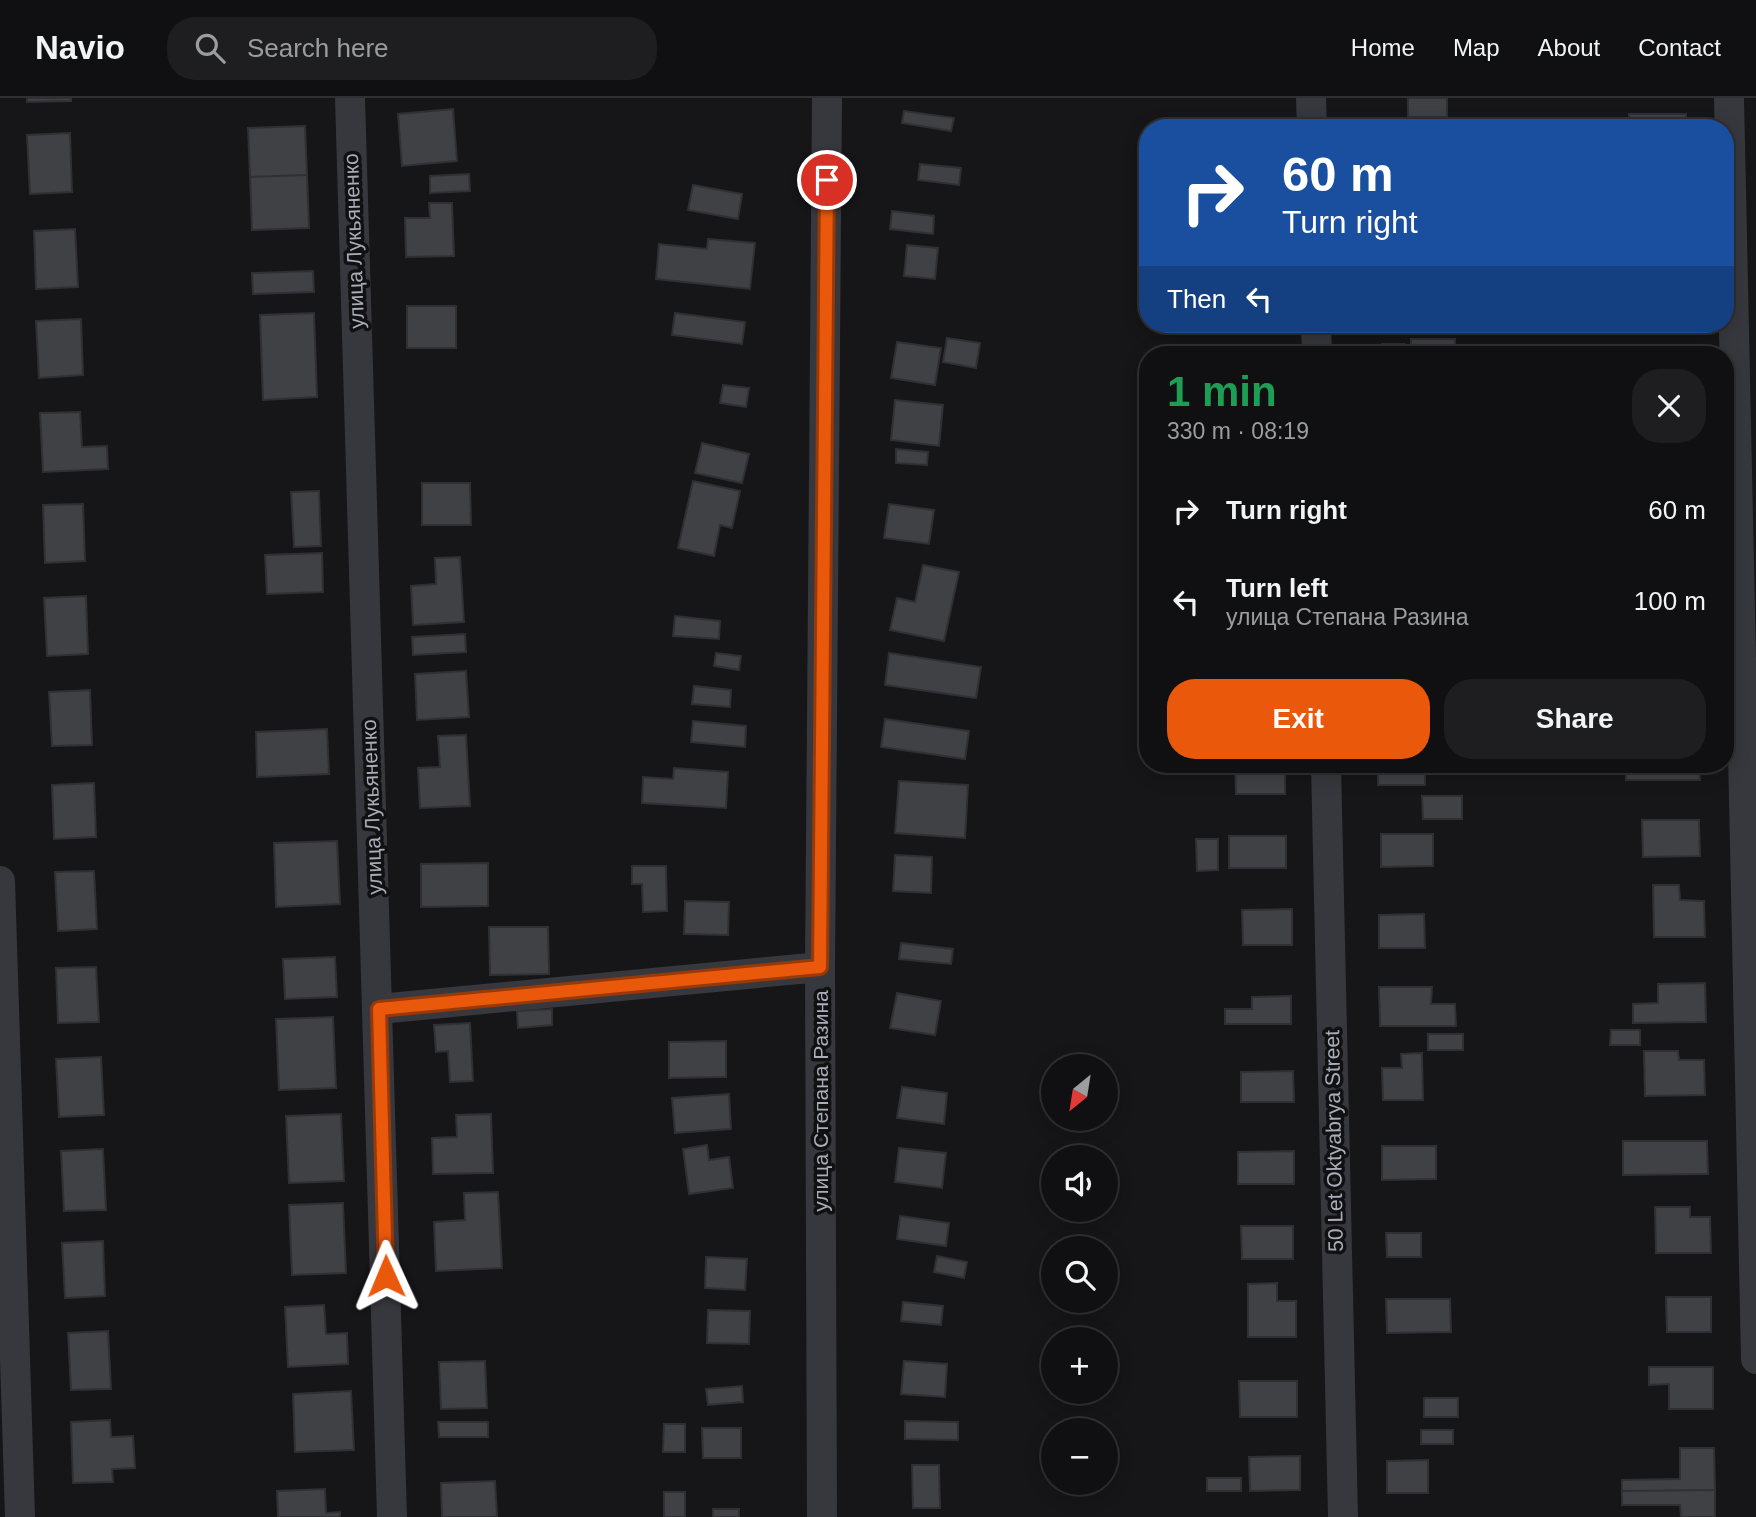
<!DOCTYPE html>
<meta charset="utf-8">
<style>
:root{--surface:#101012;--page:#1e1e20;--text:#f1f3f6;--muted:#9c9d9f;--line:#303032;--accent:#ea580c}
body{margin:0;font-family:Helvetica,sans-serif;background:var(--page);color:var(--text);height:100vh;display:flex;flex-direction:column;font-size:26px;white-space:nowrap}
*{box-sizing:border-box;margin:0}
p{font-size:23px;color:var(--muted)}
.icon{flex:none;width:38px;height:38px;fill:none;stroke:currentColor;stroke-width:2;stroke-linecap:round;stroke-linejoin:round}
.map{position:relative;flex:1;overflow:hidden}
.drawer{position:absolute;left:1139px;top:248px;width:595px;height:427px;display:flex;flex-direction:column;background:var(--surface);border-radius:28px;box-shadow:0 4px 18px #0003,0 0 0 2px var(--line)}
.drawer>*{flex:none}
.top-card{position:absolute;left:1139px;top:21px;width:595px;height:214px;border-radius:28px;box-shadow:0 4px 18px #0003,0 0 0 2px var(--line);background:#1a4fa0;color:#fff;overflow:hidden}
.needle{width:46px;rotate:210deg}
.tools{position:absolute;left:1041px;top:956px;display:grid;gap:14px}
.tools a{display:grid;place-items:center;width:77px;height:77px;border-radius:50%;background:var(--surface);box-shadow:0 4px 18px #0003,0 0 0 2px var(--line);font-size:35px}
.pin{position:absolute;display:grid;place-items:center;width:60px;height:60px;color:#fff;margin:-30px;border:4px solid #fff;border-radius:50%;box-shadow:0 2px 7px #0007}
.me{position:absolute;width:77px;margin:-38px;rotate:359deg;stroke-linejoin:round;filter:drop-shadow(0 0 5px #0008)}
.turn{display:flex;align-items:center;gap:24px;height:147px;padding:0 28px;font-size:32px}
.turn .icon{width:91px;height:91px;stroke-width:2.5}
.turn b{display:block;font-size:49px;line-height:60px}
.then{display:flex;align-items:center;height:66px;padding:0 28px;background:#0003;gap:14px;font-size:26px}
.round{display:grid;place-items:center;flex:none;width:74px;height:74px;border-radius:28px;background:var(--page)}
.head{display:flex;align-items:center;justify-content:space-between;height:119px;padding:0 28px}
h1{font-size:42px;font-weight:700;line-height:52px;color:#1e9e55}
.button{display:flex;gap:14px;margin-top:auto;padding:14px 28px}
.button a{flex:1;height:80px;border-radius:28px;background:var(--accent);color:#fff;font-size:28px;font-weight:700;line-height:80px;text-align:center}
.button a+a{background:var(--page);color:var(--text)}
ul{padding:0;list-style:none}
li{display:flex;align-items:center;gap:21px;height:91px;padding:0 28px}
li div{flex:1}
li b{display:block;font-size:26px}
li em{font-style:normal}
header{display:flex;align-items:center;gap:42px;box-sizing:border-box;height:98px;padding:0 35px;background:var(--surface);border-bottom:2px solid var(--line)}
header strong{font-size:33px}
nav{display:flex;gap:38px;margin-inline-start:auto;font-size:24px}
.search{width:490px;height:63px;background:var(--page);display:flex;align-items:center;gap:18px;box-sizing:border-box;padding:0 24px;border-radius:28px;color:var(--muted);font-size:26px}
.map>svg:first-child{display:block}
.building{fill:#404145;stroke:#303034;stroke-width:2}
.lines{fill:none;stroke-linecap:round;stroke-linejoin:round}
.street{stroke:#37383d;stroke-width:30}
.route-casing{stroke:#983908;stroke-width:18}
.route{stroke:#ea580c;stroke-width:12}
.labels{text-anchor:middle;stroke-width:7;stroke-linejoin:round;paint-order:stroke}
.street-label{font-size:21px;fill:#a8adb8;stroke:#111113}
</style>
<header>
<strong>Navio</strong>
<div class="search"><svg class="icon" aria-label="search" viewBox="0 0 24 24"><circle cx="10" cy="10" r="6"/><path d="M15 15l6 6"/></svg>Search here</div>
<nav><a>Home</a><a>Map</a><a>About</a><a>Contact</a></nav>
</header>
<div class="map">
<svg width="1756" height="1419" viewBox="0 0 1756 1419">
<rect width="100%" height="100%" fill="#161618"/>
<!-- building -->
<path class="building" d="M27 0H71V3L27 4Z
M1408 0H1447V19H1408Z
M453 11 457 63 402 68 398 16Z
M904 13 954 20 951 33 902 25Z
M1629 16H1686V30H1629Z
M1406 20V30H1361V21Z
M305 28 307 77 250 79 248 30Z
M70 35 72 94 30 96 27 37Z
M920 66 961 70 959 87 918 82Z
M469 76 470 93 430 95V78Z
M307 77 309 130 252 132 250 79Z
M693 87 742 96 738 121 688 112Z
M429 105H452L454 158 406 159 405 120H430Z
M892 113 934 118 933 136 890 131Z
M75 131 78 189 36 191 34 133Z
M708 141 755 145 750 191 656 181 659 146 707 151Z
M907 147 938 150 935 181 904 178Z
M313 173 314 194 253 196 252 175Z
M407 208H456V250H407Z
M314 215 317 299 263 302 260 217Z
M675 215 745 224 742 246 672 237Z
M81 221 83 277 39 280 36 223Z
M947 240 980 245 976 270 943 264Z
M1411 241H1455V257H1411Z
M897 244 941 250 935 287 891 280Z
M1382 246H1404V257H1382Z
M723 287 749 290 746 309 720 305Z
M895 302 943 307 939 348 891 342Z
M80 314 82 349 107 348 108 371 43 374 40 315Z
M702 345 749 356 742 385 695 375Z
M896 351 928 354 927 367 896 365Z
M693 383 740 393 732 430 720 427 714 458 678 450Z
M422 385H470L471 427H422Z
M319 393 321 448 294 449 291 394Z
M83 406 85 463 45 465 43 407Z
M889 406 934 412 929 446 884 440Z
M322 455 323 494 267 496 265 457Z
M460 459 464 524 413 527 411 488 436 486 435 460Z
M923 467 959 474 944 543 890 532 897 500 915 504Z
M86 498 88 556 47 558 44 500Z
M675 518 720 523 719 541 673 538Z
M465 536 466 554 413 557 412 539Z
M716 555 741 558 739 572 714 568Z
M889 555 981 569 976 600 885 587Z
M466 573 469 619 417 622 415 576Z
M694 588 731 592 730 609 692 606Z
M90 592 92 647 52 648 49 594Z
M885 621 969 633 965 661 881 649Z
M693 623 746 628 745 649 691 644Z
M327 631 329 676 257 679 256 634Z
M466 637 470 708 420 710 418 670 440 669 438 638Z
M1235 667H1285V696H1236Z
M1378 667H1425V687H1378Z
M1626 667H1699L1700 682H1626Z
M674 670 728 674 726 710 642 705 643 679 673 681Z
M899 683 968 687 965 740 895 735Z
M94 685 96 739 54 741 52 687Z
M1422 698H1462V721H1423Z
M1642 722H1699L1700 758 1643 759Z
M1381 736H1433V768L1381 769Z
M1229 738H1286V770H1229Z
M1196 741H1218V772L1197 773Z
M337 743 340 806 276 809 274 745Z
M895 757 932 759 931 795 893 793Z
M488 765V808L421 809V766Z
M632 768H666L667 813 643 814 642 786H632Z
M94 773 97 831 58 833 55 774Z
M1653 787H1679L1680 802 1704 803 1705 839H1654Z
M685 803 729 804 728 837 684 836Z
M1292 811V847H1243L1242 812Z
M1424 816 1425 850H1379V817Z
M489 829H548L549 876 490 877Z
M901 845 953 851 951 866 899 861Z
M335 859 337 899 285 901 283 861Z
M96 869 99 924 58 925 56 870Z
M1705 885 1706 924 1633 925V906L1658 905V886Z
M1379 889H1432L1431 906H1455L1456 928H1380Z
M897 895 941 903 935 937 890 930Z
M1291 898V926H1225V911H1252V899Z
M552 911V927L518 930 517 913Z
M333 919 336 990 279 992 276 921Z
M470 925 473 983 450 984 448 953 436 954 434 927Z
M1611 932H1640V947H1610Z
M1428 936H1463V952H1428Z
M726 943V979L669 980V944Z
M1644 953H1678L1679 962H1704L1705 997 1645 998Z
M1422 955 1423 1002H1383L1382 970H1402L1401 956Z
M101 959 104 1017 59 1019 56 961Z
M1293 973 1294 1004H1241V974Z
M902 989 947 995 944 1026 897 1020Z
M729 996 731 1031 675 1035 672 1000Z
M341 1016 344 1083 289 1085 286 1018Z
M491 1016 493 1075 433 1076 432 1040 457 1039 456 1017Z
M1623 1043H1707L1708 1076 1623 1077Z
M707 1047 709 1062 729 1059 733 1090 689 1096 683 1051Z
M1382 1048H1436V1081L1382 1082Z
M899 1050 946 1055 942 1090 895 1084Z
M103 1051 106 1112 64 1113 61 1053Z
M1294 1053V1086H1238V1054Z
M498 1094 502 1170 436 1173 434 1124 465 1122 464 1095Z
M343 1105 346 1175 292 1177 289 1107Z
M1655 1109H1690V1119H1710L1711 1155H1656Z
M900 1118 949 1125 946 1148 897 1141Z
M1241 1128H1293V1161H1242Z
M1386 1135H1421V1159H1387Z
M103 1143 105 1198 65 1200 62 1145Z
M937 1158 967 1164 964 1180 934 1174Z
M706 1159 747 1161 745 1192 705 1190Z
M1277 1185V1203H1296V1239H1248V1186Z
M1666 1199H1711V1234H1667Z
M1386 1201H1450L1451 1234 1387 1235Z
M903 1204 943 1208 941 1227 901 1223Z
M324 1207 326 1236 347 1235 348 1266 288 1269 285 1209Z
M708 1212 750 1213 749 1246 707 1245Z
M108 1233 111 1291 71 1292 68 1235Z
M485 1263 487 1310 441 1311 439 1264Z
M904 1263 947 1266 945 1299 901 1296Z
M1649 1269H1713V1311H1669V1286L1649 1287Z
M1239 1283H1297V1319H1240Z
M742 1288 743 1304 708 1307 706 1291Z
M351 1293 354 1352 295 1354 293 1296Z
M1424 1300H1458V1319H1424Z
M110 1322 111 1339 133 1338 135 1370 112 1371 113 1384 73 1385 71 1324Z
M905 1323 958 1324V1342L905 1341Z
M438 1324H488V1339H439Z
M664 1326H685V1354H663Z
M702 1330H741V1360H703Z
M1421 1332H1453V1346H1421Z
M1680 1350H1714L1715 1392 1622 1393V1382L1680 1381Z
M1300 1358V1392L1250 1393 1249 1359Z
M1428 1362V1395H1387V1363Z
M912 1367H939L940 1410H913Z
M1207 1380H1241V1393H1207Z
M495 1383 497 1419H442L441 1385Z
M325 1391 326 1415 340 1414V1419H278L277 1393Z
M1715 1392V1419H1681L1680 1407H1622V1393Z
M664 1394H685V1419H664Z
M713 1411H739V1419H713Z"/>
<g class="lines">
<!-- street -->
<path class="street" d="M350 0 392 1419
M1311 0 1312 30
M1729 0 1756 1261
M1316 226 1317 257
M1326 667 1343 1419
M0 783 20 1419
M379 911 820 869
M822 1419 820 869 827 0"/>
</g>
<g class="lines">
<!-- route casing -->
<g class="route-casing">
<path id="route" d="M386 1178 379 911 820 869 827 82"/>
</g>
<!-- route -->
<use href="#route" class="route"/>
</g>
<g class="labels">
<!-- street labels -->
<g class="street-label">
<text transform="translate(354 143) rotate(-92)" y="7">улица Лукьяненко</text>
<text transform="translate(372 709) rotate(-92)" y="7">улица Лукьяненко</text>
<text transform="translate(821 1003) rotate(-90)" y="7">улица Степана Разина</text>
<text transform="translate(1334 1043) rotate(-91)" y="7">50 Let Oktyabrya Street</text>
</g>
</g>
</svg>
<div class="tools">
<a><svg class="needle" viewBox="-14 -14 28 28"><path d="M0-13l5 13h-10z" fill="#e53935"/><path d="M0 13l5-13h-10z" fill="#9c9d9f"/></svg></a>
<a><svg class="icon" aria-label="sound" viewBox="0 0 24 24"><path d="M4 9h4l5-4v14l-5-4H4zM17 9q2 3 0 6"/></svg></a>
<a><svg class="icon" aria-label="search" viewBox="0 0 24 24"><circle cx="10" cy="10" r="6"/><path d="M15 15l6 6"/></svg></a>
<a>+</a>
<a>−</a>
</div>
<div class="pin" style="left:827px;top:82px;background:#d93025"><svg class="icon" aria-label="arrive" viewBox="0 0 24 24"><path d="M6 21V4h12l-3 4 3 4H6"/></svg></div>
<svg class="me" style="left:386px;top:1178px" viewBox="-20 -20 40 40"><path d="M0-17L14 15 0 8-14 15z" fill="#ea580c" stroke="#fff" stroke-width="4"/></svg>
<div class="top-card">
<div class="turn"><svg class="icon" aria-label="right" viewBox="0 0 24 24"><path d="M7 20v-9h11M14 6l5 5-5 5"/></svg><div><b>60 m</b>Turn right</div></div>
<div class="then">Then<svg class="icon" aria-label="left" viewBox="0 0 24 24"><path d="M17 20v-9H6M10 6l-5 5 5 5"/></svg></div>
</div>
<section class="drawer">
<div class="head"><div><h1>1 min</h1><p>330 m · 08:19</p></div><a class="round"><svg class="icon" aria-label="close" viewBox="0 0 24 24"><path d="M6 6l12 12M18 6L6 18"/></svg></a></div>
<ul>
<li><svg class="icon" aria-label="right" viewBox="0 0 24 24"><path d="M7 20v-9h11M14 6l5 5-5 5"/></svg><div><b>Turn right</b></div><em>60 m</em></li>
<li><svg class="icon" aria-label="left" viewBox="0 0 24 24"><path d="M17 20v-9H6M10 6l-5 5 5 5"/></svg><div><b>Turn left</b><p>улица Степана Разина</p></div><em>100 m</em></li>
</ul>
<div class="button"><a>Exit</a><a>Share</a></div>
</section>
</div>
